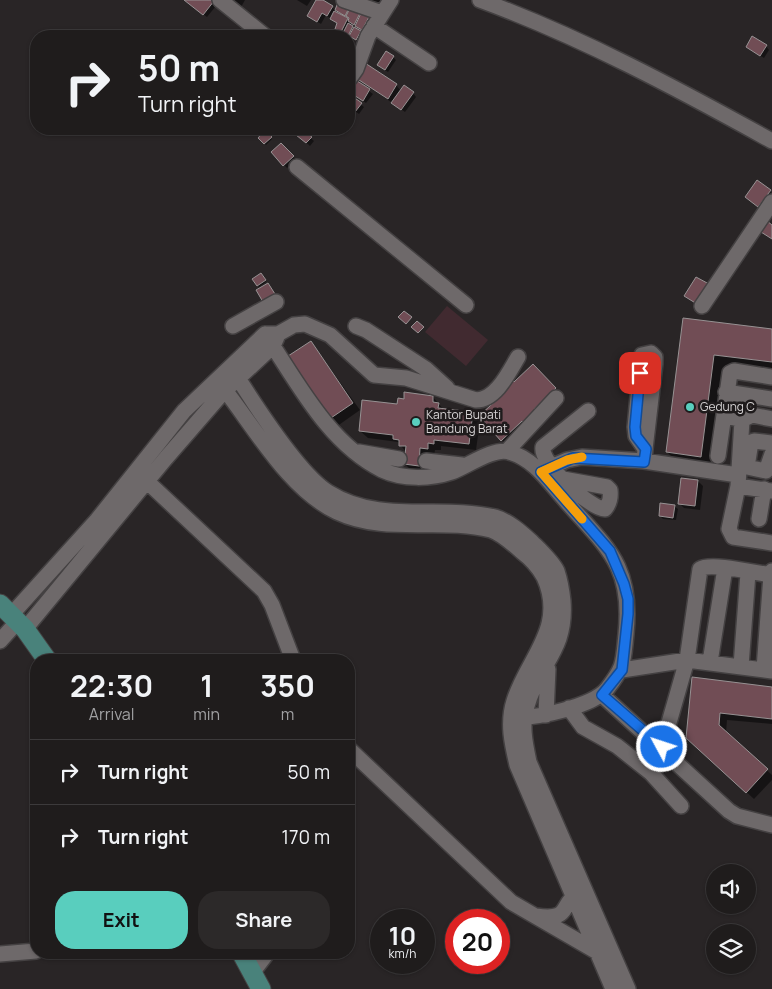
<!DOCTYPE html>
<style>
:root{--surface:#1f1c1c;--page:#2c2929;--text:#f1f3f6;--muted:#a1a1a3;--line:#3c3a3b;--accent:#59cebe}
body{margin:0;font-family:Manrope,sans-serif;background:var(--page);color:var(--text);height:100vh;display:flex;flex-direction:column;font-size:19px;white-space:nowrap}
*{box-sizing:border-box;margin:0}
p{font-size:16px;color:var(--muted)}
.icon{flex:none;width:28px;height:28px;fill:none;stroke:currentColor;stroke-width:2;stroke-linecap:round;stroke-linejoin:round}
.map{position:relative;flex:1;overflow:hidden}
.drawer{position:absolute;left:30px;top:654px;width:325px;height:305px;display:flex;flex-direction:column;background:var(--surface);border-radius:20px;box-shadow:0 1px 4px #0004,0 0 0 1px var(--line)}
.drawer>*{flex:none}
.guide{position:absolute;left:30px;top:30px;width:325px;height:105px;border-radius:20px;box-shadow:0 1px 4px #0004,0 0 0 1px var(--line);background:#1f1c1c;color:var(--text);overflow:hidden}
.controls{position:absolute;left:706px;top:864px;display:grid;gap:10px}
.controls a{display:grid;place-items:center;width:50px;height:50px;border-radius:50%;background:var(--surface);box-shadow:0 1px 4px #0004,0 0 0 1px var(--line);font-size:25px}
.speed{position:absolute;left:370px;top:909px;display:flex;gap:10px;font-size:25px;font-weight:700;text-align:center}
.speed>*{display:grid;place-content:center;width:65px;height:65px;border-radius:50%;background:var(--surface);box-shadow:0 1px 4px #0004,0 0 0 1px var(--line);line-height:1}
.speed small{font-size:12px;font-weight:400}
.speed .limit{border:8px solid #d22;background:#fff;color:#111}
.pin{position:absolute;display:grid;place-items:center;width:42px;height:42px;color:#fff;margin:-21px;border-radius:10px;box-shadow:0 2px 8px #0006}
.me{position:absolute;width:55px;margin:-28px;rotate:310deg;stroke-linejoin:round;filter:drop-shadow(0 0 4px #0008)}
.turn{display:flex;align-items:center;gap:18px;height:105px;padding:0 25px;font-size:22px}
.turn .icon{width:65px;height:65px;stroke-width:2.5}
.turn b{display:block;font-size:35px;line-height:42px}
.eta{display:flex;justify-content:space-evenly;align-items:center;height:85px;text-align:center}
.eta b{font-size:30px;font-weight:700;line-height:35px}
.action{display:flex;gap:10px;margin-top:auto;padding:10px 25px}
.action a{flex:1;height:58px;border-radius:20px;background:var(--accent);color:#111;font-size:20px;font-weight:700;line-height:58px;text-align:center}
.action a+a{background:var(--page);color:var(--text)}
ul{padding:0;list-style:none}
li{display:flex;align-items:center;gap:15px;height:65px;padding:0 25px;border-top:1px solid var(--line)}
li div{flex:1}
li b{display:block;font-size:19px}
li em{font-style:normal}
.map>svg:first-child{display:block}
.green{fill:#412a30}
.shadow{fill:#0007}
.building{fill:#714d55;stroke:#979293}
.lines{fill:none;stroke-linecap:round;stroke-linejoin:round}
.minor-casing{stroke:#444142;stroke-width:18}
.major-casing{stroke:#444142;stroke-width:21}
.minor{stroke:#6e696a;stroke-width:15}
.major{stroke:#49827b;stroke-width:19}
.route-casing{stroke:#114b97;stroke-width:12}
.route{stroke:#1a73e8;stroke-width:9}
.slow{stroke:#f59e0b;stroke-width:9}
.poi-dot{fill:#59cebe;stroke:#1f1b1c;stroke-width:2}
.labels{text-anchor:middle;stroke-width:5;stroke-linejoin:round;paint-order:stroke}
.poi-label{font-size:12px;fill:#d6d3d4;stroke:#1f1b1c;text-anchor:start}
</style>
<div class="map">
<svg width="772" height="989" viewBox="0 0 772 989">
<rect width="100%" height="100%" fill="#292526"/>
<!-- green -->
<path class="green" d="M447 306 488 340 466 366 425 332Z"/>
<!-- shadow -->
<path class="shadow" d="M186 0H210L216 6 207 17Z
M226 0H245L240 9Z
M297 0H311L307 6Z
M317 0 336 10 340 2 372 19 367 31 348 23 362 33 358 40 345 34 344 36H335L337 32 342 35 336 28 338 24 331 19 326 15 321 24 308 16Z
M345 0H387L382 12Z
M349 39 358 46 353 55 349 52Z
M766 46 769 50 764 58 751 50Z
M393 57 396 60 388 72 382 68Z
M357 78 396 85 401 91 413 93 416 97 405 112Z
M354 80 373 94 366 103 349 91Z
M349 95 364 107 359 114 349 107Z
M349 110 355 116 349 126Z
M300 129 314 141 310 146 298 135 302 130Z
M307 129H315L312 133Z
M265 132 272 139 266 145 260 138Z
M281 145 296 160 287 168 272 152Z
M770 191 772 196 762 210 750 200Z
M261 274 266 282 259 287 253 280Z
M684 319 772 330V371L725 365 712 467 678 463 667 452Z
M311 342 360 410 336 427 329 420Z
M541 373 562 396 509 447 502 440 503 395 514 384Z
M433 397 444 410 472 413 480 421 476 450 441 446V450H435L434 456 427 455 425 472 412 471 405 464 406 452 398 442 368 438 360 431 398 405Z
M698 481 703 486 700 510 684 508 679 503Z
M674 506 678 509 676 520 663 519 660 516Z
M694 679 772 688V724L727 720 726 733 772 775V780L754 799 695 745Z"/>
<!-- building -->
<path class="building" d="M184 0H212L214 1 203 15Z
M316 0H323L333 6 327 16 322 13 317 22 307 16Z
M339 0 350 6 345 16 335 10Z
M351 6 361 11 354 25 348 21 349 18 346 16Z
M334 11 348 18 341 32 335 29 337 23 330 19Z
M362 11 370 15 362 30 355 26Z
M348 23 353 26 348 36 343 33Z
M354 27 361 31 356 40 349 36Z
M752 36 767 45 760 56 746 47Z
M386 51 394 56 385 70 377 65Z
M365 63 397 84 388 99 356 78Z
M354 79 370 89 363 101 349 92V87Z
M404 85 414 92 401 110 391 103Z
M349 94 362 103 355 112 349 107Z
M301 129 312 137 306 143 296 135Z
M265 130 272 137 264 144 258 138Z
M281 143 294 156 283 166 271 152Z
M757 180 771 190 758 207 745 197Z
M767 221 772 225V239L761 232Z
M261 273 266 280 257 286 252 279Z
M696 277 709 284 697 304 684 296Z
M268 283 275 294 263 302 256 290Z
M404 311 412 317 406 324 398 317Z
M683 318 772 329V362L714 355 701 457 666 452Z
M417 321 424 327 418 333 411 327Z
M311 341 353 403 328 420 285 358Z
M533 364 556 388 534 409 537 412 525 424 522 421 501 441 479 416 502 395 498 392 512 380 514 382Z
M404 392 433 396V402L439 403 438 408 473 412 469 444 434 440V444L428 443V449L420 448 419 466 404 464 406 446H399V440L393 439V435L359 431 362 400 397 404 398 398 404 399Z
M681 478 698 480 695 506 678 504Z
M660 503 675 505 673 518 659 516Z
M692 677 772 687V719L720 713 719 725 768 769 746 793 686 738Z"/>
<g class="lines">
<!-- minor casing -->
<g class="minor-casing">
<path id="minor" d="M220 0 265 36
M344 0 382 13
M480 0C581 37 678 89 772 141
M374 26 429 63
M349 79 356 69 368 36 391 0
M297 167 466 305
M702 306 772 202
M233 326 276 302
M356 326 366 330 426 369 447 388
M265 334C298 383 328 443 382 470 403 480 431 479 452 472 466 467 494 447 509 452 534 459 548 481 565 500 607 548 633 565 626 634 623 663 625 666 607 689 593 706 536 719 515 717
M231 367C251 399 298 473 328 492 381 525 439 504 495 517 509 521 522 533 532 542 540 550 552 561 557 571 560 580 562 591 563 601 567 651 539 663 527 706 521 725 525 743 529 762L628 989
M231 385 273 346 277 337
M726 392 772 399
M772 419 752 415 742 420 738 486 729 529 733 537 772 543
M742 420 724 415 730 373 734 371 772 377
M772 443 754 441 751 442 747 467 766 471 772 454
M507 451 556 398
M359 452 399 459
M718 456 724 415
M426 461 462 465
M644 461 645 449 655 364V357L651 353 642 355 635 427 636 436 645 449
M542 471 567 460 582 457 644 461 738 475
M139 474 264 591 272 605 293 660
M563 479 607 487 610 490C611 498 610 503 605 509 590 509 539 462 543 447L588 411
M738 486 772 491
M759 519 764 489
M12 614 97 520 184 411 265 334H278L294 325 305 324 330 335 374 375 406 378 476 400C496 400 509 372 518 357
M25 629 166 458 225 390C256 430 290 490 337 512 386 535 441 517 491 530 502 534 513 544 522 552 530 558 539 568 544 577 567 628 527 658 514 701 507 723 512 744 517 765L613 989
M0 641 18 621
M710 662 725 568
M741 666 748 573
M764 669 771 575
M622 670 687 660 772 671
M602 695 729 811 737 816 772 825
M569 708 583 727 617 746 651 773 681 806
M546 715 548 669
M662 747 687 660 700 569C711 562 756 573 771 575L772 571
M349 749 511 902 599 953
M536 916C574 921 557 904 581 892
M0 954 36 951
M252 973 268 952"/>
</g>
<!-- major casing -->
<g class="major-casing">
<path id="major" d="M0 604 25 629 47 660
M241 952 261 989"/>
</g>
<!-- minor -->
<use href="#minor" class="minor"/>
<!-- major -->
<use href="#major" class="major"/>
</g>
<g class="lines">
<!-- route casing -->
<g class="route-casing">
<path id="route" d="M640 373 635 427 636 436 646 449 644 462 573 458 541 472 610 551 624 584 628 599V614L622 670 602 695 662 747"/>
</g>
<!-- route -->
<use href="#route" class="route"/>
<!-- slow -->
<path class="slow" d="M582 519 541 472 567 460 582 457"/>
</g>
<!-- markers -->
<g class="poi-dot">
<circle cx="690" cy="407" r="5"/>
<circle cx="416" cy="422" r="5"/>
</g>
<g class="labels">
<!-- poi labels -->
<g class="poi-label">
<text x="700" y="411">Gedung C</text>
<text x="426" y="419">Kantor Bupati<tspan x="426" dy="14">Bandung Barat</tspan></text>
</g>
</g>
</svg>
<div class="controls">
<a><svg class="icon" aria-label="sound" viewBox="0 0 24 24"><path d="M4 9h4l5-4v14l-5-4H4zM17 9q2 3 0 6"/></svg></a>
<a><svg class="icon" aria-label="layers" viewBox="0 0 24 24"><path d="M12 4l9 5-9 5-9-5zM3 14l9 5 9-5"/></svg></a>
</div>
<div class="speed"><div>10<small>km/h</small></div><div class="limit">20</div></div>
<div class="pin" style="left:640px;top:373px;background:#d93025"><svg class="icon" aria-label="arrive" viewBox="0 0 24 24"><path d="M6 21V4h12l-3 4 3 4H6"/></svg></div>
<svg class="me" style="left:662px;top:747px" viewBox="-20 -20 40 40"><circle r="17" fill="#1a73e8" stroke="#fff" stroke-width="3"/><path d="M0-11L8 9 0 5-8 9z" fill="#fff"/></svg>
<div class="guide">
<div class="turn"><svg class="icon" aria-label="right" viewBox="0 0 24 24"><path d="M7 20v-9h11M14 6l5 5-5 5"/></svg><div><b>50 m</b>Turn right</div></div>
</div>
<section class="drawer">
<div class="eta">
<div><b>22:30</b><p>Arrival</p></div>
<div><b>1</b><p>min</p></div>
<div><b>350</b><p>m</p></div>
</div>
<ul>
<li><svg class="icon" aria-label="right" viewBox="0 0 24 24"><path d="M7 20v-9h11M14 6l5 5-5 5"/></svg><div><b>Turn right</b></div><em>50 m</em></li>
<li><svg class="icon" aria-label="right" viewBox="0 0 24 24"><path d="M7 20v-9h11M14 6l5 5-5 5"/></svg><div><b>Turn right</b></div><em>170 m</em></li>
</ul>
<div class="action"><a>Exit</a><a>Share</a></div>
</section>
</div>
